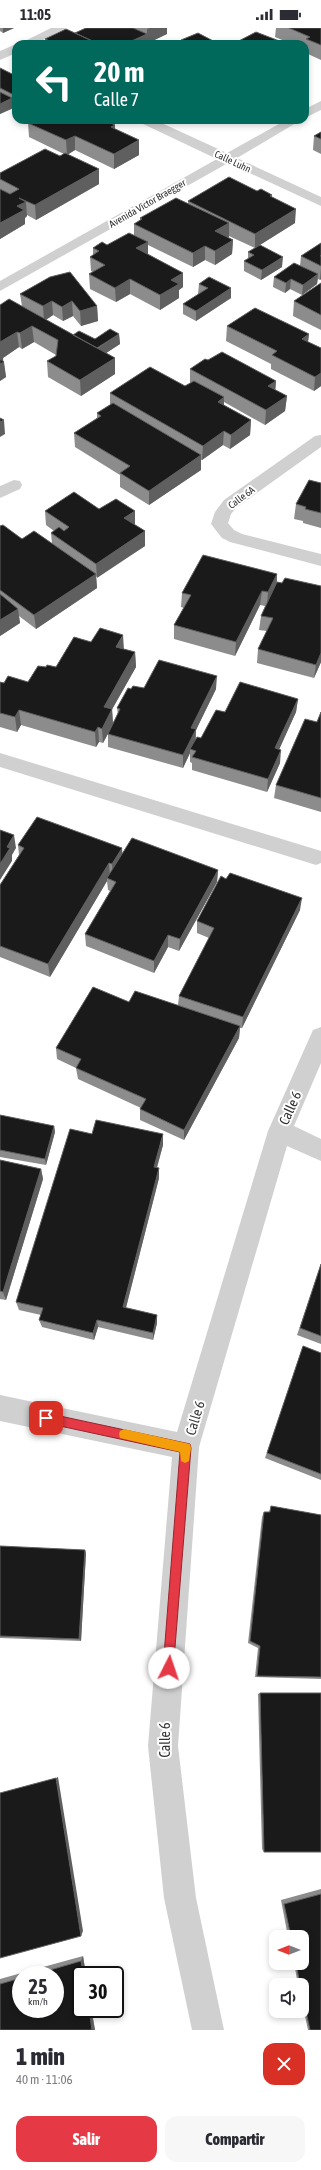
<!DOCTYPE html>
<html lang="es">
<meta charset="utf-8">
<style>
:root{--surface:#fff;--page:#f7f7f7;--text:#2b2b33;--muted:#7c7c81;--accent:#e63946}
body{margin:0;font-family:"Asap Condensed",sans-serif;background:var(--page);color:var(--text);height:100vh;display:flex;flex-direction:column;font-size:15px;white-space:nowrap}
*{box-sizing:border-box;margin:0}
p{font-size:13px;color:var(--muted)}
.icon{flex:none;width:22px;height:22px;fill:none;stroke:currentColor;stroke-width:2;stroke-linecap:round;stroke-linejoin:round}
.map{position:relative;height:2002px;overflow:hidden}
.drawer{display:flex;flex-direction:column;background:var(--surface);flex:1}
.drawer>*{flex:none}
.banner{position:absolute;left:12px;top:12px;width:297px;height:84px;border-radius:12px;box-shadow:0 2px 6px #0003;background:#00695c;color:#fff;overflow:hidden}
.needle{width:26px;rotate:270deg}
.tools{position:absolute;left:269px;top:1902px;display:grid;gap:8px}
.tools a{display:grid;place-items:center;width:40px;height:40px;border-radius:8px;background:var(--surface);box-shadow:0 2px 6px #0003;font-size:20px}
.speed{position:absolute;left:12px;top:1938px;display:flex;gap:8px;font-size:20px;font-weight:700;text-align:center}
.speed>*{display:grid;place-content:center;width:52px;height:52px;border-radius:50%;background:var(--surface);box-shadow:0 2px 6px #0003;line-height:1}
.speed small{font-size:10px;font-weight:400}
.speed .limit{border:2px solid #111;border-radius:6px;background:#fff;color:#111}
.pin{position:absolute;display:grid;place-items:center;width:34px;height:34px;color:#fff;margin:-17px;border-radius:8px;box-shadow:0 2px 6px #0006}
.me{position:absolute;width:44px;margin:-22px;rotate:4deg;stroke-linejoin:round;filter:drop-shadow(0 0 3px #0008)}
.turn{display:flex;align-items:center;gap:14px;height:84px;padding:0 16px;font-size:18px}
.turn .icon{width:52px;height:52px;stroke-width:2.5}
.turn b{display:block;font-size:28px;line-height:34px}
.round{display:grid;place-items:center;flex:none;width:42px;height:42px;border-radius:12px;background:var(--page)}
.overview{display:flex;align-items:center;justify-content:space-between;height:68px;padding:0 16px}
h1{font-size:24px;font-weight:800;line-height:30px}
.button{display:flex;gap:8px;margin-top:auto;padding:8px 16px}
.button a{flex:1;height:46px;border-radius:12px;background:var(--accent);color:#fff;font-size:16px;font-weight:800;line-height:46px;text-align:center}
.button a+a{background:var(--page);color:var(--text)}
.status{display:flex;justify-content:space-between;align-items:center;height:28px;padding:0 20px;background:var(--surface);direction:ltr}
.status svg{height:11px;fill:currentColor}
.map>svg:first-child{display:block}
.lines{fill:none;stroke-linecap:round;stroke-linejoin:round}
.minor{fill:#d0d0d0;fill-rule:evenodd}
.wall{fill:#8c8c8c;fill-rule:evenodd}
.shaded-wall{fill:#5f5f5f}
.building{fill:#1a1a1a;stroke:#5f5f5f}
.route{fill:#e63946;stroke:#96252e}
.slow{fill:#f59e0b}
.labels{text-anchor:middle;stroke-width:4;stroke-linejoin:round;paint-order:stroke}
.far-street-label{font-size:10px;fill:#333;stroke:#fff}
.near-street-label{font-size:14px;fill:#333;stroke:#fff}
</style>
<div class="status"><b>11:05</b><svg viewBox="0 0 49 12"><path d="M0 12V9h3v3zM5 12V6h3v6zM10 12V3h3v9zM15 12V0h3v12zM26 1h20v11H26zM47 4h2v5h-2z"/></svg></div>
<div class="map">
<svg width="321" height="2002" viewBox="0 0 321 2002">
<rect width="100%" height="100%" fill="#fff"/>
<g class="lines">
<!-- minor -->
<path class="minor" d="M51 0H66L35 16H19Z
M16 16V25L0 32V23Z
M321 73V82L305 90V81Z
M139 92H155L227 125 286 92H301L237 130 321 169V178L228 135 0 263V253L217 131 141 95Z
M321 407V419L236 480 231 486 228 495 234 502 242 506 321 526V538L230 514 222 510 211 496 215 484 224 472 315 408Z
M14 452 20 453 22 457 20 461 0 470V458Z
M0 725 321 823V835L316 837 0 739Z
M321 999V1035L294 1098 321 1111V1133L287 1118 199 1419 178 1718 196 1870 224 2002H192L164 1870 148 1718 172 1429 0 1393V1367L177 1404 268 1103 313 1002Z"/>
</g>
<!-- wall -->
<path class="wall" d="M0 0H14L3 5 0 3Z
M86 0H167V6L146 16H46L45 11 75 5Z
M276 0H321V32L308 26 307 39 305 40V16H292L275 9Z
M181 12 219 16H181Z
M0 40 16 48V79L0 86Z
M206 92H216L211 94Z
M28 95 115 97V102L139 127 114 141 75 122 67 127 99 156 36 192 27 187V188L25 190V196L0 211V145L60 128 64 126 29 109Z
M321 104V126L313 122 314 108Z
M257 163 272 167V170L295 195 255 220 229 208 228 209 233 212 232 226 215 237 205 232 193 239 148 217V226L183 245V259L179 262V270L160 282 130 266 116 274 90 261 89 246 93 244 91 243 90 229 93 227V220L107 217 134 207V196L140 192V190L188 175V173Z
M321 215V251L320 252 318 251 317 256 302 267 290 261 285 265 273 259 274 249 300 238 301 228Z
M248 224 282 239 261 252 244 243V233L248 231Z
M50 249 97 278 98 293 81 298 73 288 63 293 53 287 46 292 73 307 95 311 119 306 120 316 106 325 115 330V346L81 368 48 349 47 333 56 328V327L34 314 22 321 19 319 3 330 6 349 0 353V277L22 278 20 266Z
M321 255V302L293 288 294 273Z
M199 256 231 260V270L196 293 183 286V276L199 266H198Z
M227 298 309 306 308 314 321 320V358L314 363 271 341V336L226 313Z
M208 332 276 353 275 362 287 368 285 383 265 397 224 374V377L251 392 250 407 230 421 223 417 202 432H201V442L149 477 120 459V447L75 419 74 405 97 390V385L110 377V365L185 358 190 355V341Z
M321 455V500L303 495V493L294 491 296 476Z
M99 481 135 483V497L145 503V518L96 549 97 560 36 601 19 588 20 595 0 608V498L22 511 52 515 51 505 54 503 46 497 45 483Z
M277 546V554L282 555 321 558V634L314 650 257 635 258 621 267 603 259 602 261 588 265 578 260 577 235 628 174 611V597L184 580 181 579 182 565Z
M91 614 124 621 135 624 136 639 112 681 113 695 118 686 117 680 131 661 144 660 216 661 196 702V711L201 710 225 684 298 671 296 684 279 721 280 735 267 764 192 742V735L190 734V725L183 740 108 719V706L103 715 99 714 96 719 21 697 17 704 0 699V654L4 655 28 654 46 639H56Z
M321 684V784L274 770 276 757 317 694Z
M18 817 122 820V826L218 842 217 854 179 923 168 919 154 945 86 918 85 906 110 863 108 862 107 853 50 949 0 929V857L19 827Z
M300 882 242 1000H240L239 1010 184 1112 140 1092V1081L141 1080 78 1051 76 1040 57 1031 56 1020 129 974 178 977 179 968 209 910 197 905V893Z
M0 1087 54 1098 55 1104 46 1137 0 1129Z
M92 1106 163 1117 157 1140 159 1150 126 1280 157 1287V1295L153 1312 98 1299 94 1312 42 1299 39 1292 41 1287 19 1282 16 1274Z
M0 1132 41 1141 43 1151 6 1272 0 1271Z
M321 1236V1316L297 1307Z
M303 1318 321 1325V1452L265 1430Z
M271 1478 321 1487V1651L255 1649 258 1620 248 1615 262 1489 264 1484H269Z
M0 1518 86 1525 81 1613 0 1610Z
M260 1665 264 1824 262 1821 258 1666Z
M321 1861V2002H308L302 1975V1957H298L294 1935H302V1909H288L281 1872Z
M83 1928 95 2002H0V1951ZM21 1947H55L21 1981Z"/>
<!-- shaded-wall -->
<path class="shaded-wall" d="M3 0H14L3 5Z
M150 0H167V6L146 16H125L147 6V1Z
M308 24 307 39 305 40V26Z
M16 64V79L13 80 12 66Z
M12 70 13 80 0 86V76Z
M211 92H216L211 94Z
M115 97V111L111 99Z
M75 108V122L67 127 66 112Z
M139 112V127L114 141V126Z
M99 141V156L36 192 35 177Z
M26 174 27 188 25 190V196L0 211V195L17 178Z
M296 181 295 195 255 220V206Z
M229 195V209L215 218V203Z
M233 212 232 226 215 237V223Z
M148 214V228L136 220Z
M205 218V232L193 239V225Z
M283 229 282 239 261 252 262 242Z
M321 241V251L320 252Z
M183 245V259L179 262V270L160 282V267L171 252Z
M318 246 317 256 302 267 303 257Z
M130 251V266L116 274 115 260Z
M291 251 290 261 285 265 286 255Z
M231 260V270L196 293V283Z
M52 273 53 287 44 293 43 278Z
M72 273 73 288 63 293 62 279Z
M97 278 98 293 81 298 80 283Z
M32 298 34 314 22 321 20 305Z
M17 304 19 319 3 330V334H4L6 349 0 353V314Z
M119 306 120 316 94 333V323Z
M309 306 307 321 302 311Z
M115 330V346L81 368 80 352Z
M321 345V358L314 363 315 349Z
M276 353 275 367 268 358Z
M287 368 285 383 265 397 266 382Z
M224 369V384L218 374Z
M4 392 5 406 0 409V394Z
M251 392 250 407 230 421 231 407Z
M224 403 223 417 202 432 203 418Z
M201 427V442L149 477V463Z
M135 483V497L124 490Z
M145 503V518L97 550 96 536Z
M96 546 97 560 36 601 34 587Z
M277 546 276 560 267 578 268 564Z
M262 563 260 577 235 628 236 614Z
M18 581 20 595 0 608V592Z
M123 607 124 622 116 619Z
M135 624 136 639 105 694 104 679Z
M321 625V634L314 650 316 637Z
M217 648 216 661 196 702 195 714 190 721V725L183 740V727L191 700Z
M298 671 296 684 274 733 275 720Z
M112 681 113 696 103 715 102 701Z
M19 682 21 697 17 704 15 689Z
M98 699 99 714 96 719 95 704Z
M281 722 280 735 267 764 268 751Z
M14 807 16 820 12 827V833L0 852V836L7 819Z
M122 820 123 834 113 850 112 836Z
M109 835 110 849 107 850V853L50 949 48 936Z
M218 842 217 854 179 923 180 911Z
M302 870 300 882 242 1000 243 989Z
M168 907V919L154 945V933Z
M240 998 239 1010 184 1112V1102Z
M54 1098 55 1104 46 1137 45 1131Z
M163 1106V1117L154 1149V1139Z
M159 1140V1150L124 1287 123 1279Z
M41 1141 43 1151 6 1272 3 1264Z
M157 1287V1295L153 1312V1305Z
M97 1292 98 1299 94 1312 93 1305Z
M85 1522 86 1525 81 1613 79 1611Z
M58 1749 83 1903 81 1908 56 1750Z
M83 1928 86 1947H83L81 1933Z
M89 1981H91L95 2002H92Z"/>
<!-- building -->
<path class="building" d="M86 0H133L147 6 125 16H99L75 5Z
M289 0H321V17L306 11 310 9Z
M66 1 99 16H57L45 11Z
M256 4 287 16H233Z
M198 5 219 16H188L181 12Z
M305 23 308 24 305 26Z
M0 40 16 48V64L12 66 0 60Z
M0 64 12 70 0 76Z
M33 92H104L115 97 111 99 139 112 114 126 75 108 66 112 28 95Z
M321 104V111L314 108Z
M45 121 60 128 65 125 99 141 35 177 19 170 26 174 17 178 24 182 0 195V161L10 166 19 161 0 151V145Z
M229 149 257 163 261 161 272 167 270 168 296 181 255 206 188 173Z
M176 170 229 195 215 203 233 212 215 223 205 218 193 225 134 196 142 191 140 190Z
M129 205 148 214 136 220 183 245 171 252 179 256 160 267 130 251 115 260 89 246 105 237 90 229 99 223 93 220 102 214 107 217Z
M321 215V227L320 228H321V238L301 228Z
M260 217 283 229 262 242 244 233 254 227 248 224Z
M294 235 318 246 303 257 291 251 286 255 274 249Z
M70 244 97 278 80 283 72 273 62 279 52 273 43 278 20 266 50 249Z
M209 249 231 260 196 283 183 276 208 260 199 256Z
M321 255V287L294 273Z
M9 271 115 330 80 352 47 333 56 328 58 312 32 298 20 305 17 304 0 314V277Z
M255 280 309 306 302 311 321 320V345L315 349 272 327 277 323 227 298Z
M110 301 119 306 97 320 73 307 79 303 95 311Z
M222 324 276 353 268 358 287 368 266 382 190 341 205 331 208 332Z
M0 331 4 334 0 336Z
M150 339 185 358 194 353 224 369 218 374 251 392 231 407 224 403 203 418 110 365Z
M113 375 201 427 149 463 120 445 130 438 74 405 101 388 97 385Z
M0 390 4 392 0 394Z
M309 452 321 455V485L305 481 306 479 296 476Z
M74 464 99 481 116 471 135 483 124 490 145 503 96 536 51 505 59 499 64 503 69 499 45 483Z
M3 497 22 511 34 503 96 546 34 587 0 562V498Z
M203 527 277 546 268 564 262 563 236 614 174 597 191 567 182 565Z
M285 550 321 558V625L316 637 258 621 273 590 261 588 277 554 282 555Z
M0 566 18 581 0 592Z
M100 600 123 607 116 619 135 624 104 679 112 681 102 701 98 699 95 704 19 682 15 689 0 685V654L4 655 8 648 28 654 38 638 46 639 47 637 56 639 74 609 91 614Z
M159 632 217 648 191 700 196 701 183 727 108 706 120 681 117 680 128 660 131 661 133 658 144 660Z
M240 654 298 671 275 720 281 722 268 751 192 729 196 723 190 721 197 709 201 710 216 682 225 684Z
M321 684V770L276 757 305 691 317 694Z
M37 789 122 820 112 836 109 835 48 936 0 918V857L24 820 18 817Z
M0 802 14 807 7 819 10 820 0 836Z
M132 810 218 842 180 911 168 907 154 933 85 906 116 854 107 850Z
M230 845 302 870 243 989 179 968 214 900 197 893 221 848 226 851Z
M93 959 129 974 135 963 240 998 184 1102 140 1081 146 1071 76 1040 81 1031 56 1020Z
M0 1087 54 1098 45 1131 0 1122Z
M96 1092 163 1106 154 1139 159 1140 123 1279 157 1287 153 1305 97 1292 93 1305 39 1292 43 1280 16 1274 70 1101 92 1106Z
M0 1132 41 1141 3 1264 0 1263Z
M321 1236V1308L300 1300Z
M303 1318 321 1325V1446L267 1425Z
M271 1478 321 1487V1649L257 1648 260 1618 250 1613 264 1484H270Z
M0 1518 85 1522 79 1611 0 1608Z
M260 1665H321V1824H264Z
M56 1750 81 1908 0 1930V1765Z
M321 1866V2002H310L302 1965V1957H300L296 1935H302V1909H291L284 1876Z
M81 1933 83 1947H81V1981H89L92 2002H0V1956L21 1950V1981H55V1947H33Z"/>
<!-- route -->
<path class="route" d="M46 1385 190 1416 191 1420 173 1644 169 1645 165 1644 163 1640 180 1424 46 1395 43 1394 41 1390 43 1386Z"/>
<!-- slow -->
<path class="slow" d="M124 1401 190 1416 191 1420 189 1433 185 1435 181 1433 180 1424 120 1410 119 1406 120 1403Z"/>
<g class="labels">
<!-- far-street labels -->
<g class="far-street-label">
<text transform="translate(233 133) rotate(25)" y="4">Calle Luhn</text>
<text transform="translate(147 175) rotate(-30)" y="4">Avenida Víctor Braegger</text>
<text transform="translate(241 469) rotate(-37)" y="4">Calle 6A</text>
</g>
<!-- near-street labels -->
<g class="near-street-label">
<text transform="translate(290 1080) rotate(-66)" y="5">Calle 6</text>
<text transform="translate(195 1390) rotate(-73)" y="5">Calle 6</text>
<text transform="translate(165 1712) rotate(-90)" y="5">Calle 6</text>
</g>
</g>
</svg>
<div class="tools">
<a><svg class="needle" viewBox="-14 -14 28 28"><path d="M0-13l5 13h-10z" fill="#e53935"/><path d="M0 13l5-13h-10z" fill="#7c7c81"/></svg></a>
<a><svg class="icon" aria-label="sound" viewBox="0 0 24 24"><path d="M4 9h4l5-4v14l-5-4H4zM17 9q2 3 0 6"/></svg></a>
</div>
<div class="speed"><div>25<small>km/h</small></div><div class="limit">30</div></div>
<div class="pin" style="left:46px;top:1390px;background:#d93025"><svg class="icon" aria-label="arrive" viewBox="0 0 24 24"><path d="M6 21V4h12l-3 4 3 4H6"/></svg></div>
<svg class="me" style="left:169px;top:1640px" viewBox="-20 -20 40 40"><circle r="19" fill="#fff"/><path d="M0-13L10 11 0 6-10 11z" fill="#e63946"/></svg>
<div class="banner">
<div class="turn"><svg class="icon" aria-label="left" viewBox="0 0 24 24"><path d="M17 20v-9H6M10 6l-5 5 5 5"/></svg><div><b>20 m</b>Calle 7</div></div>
</div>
</div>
<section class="drawer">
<div class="overview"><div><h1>1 min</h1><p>40 m · 11:06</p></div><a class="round" style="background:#d93025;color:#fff"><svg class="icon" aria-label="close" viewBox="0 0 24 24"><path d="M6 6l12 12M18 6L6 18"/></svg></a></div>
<div class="button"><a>Salir</a><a>Compartir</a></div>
</section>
